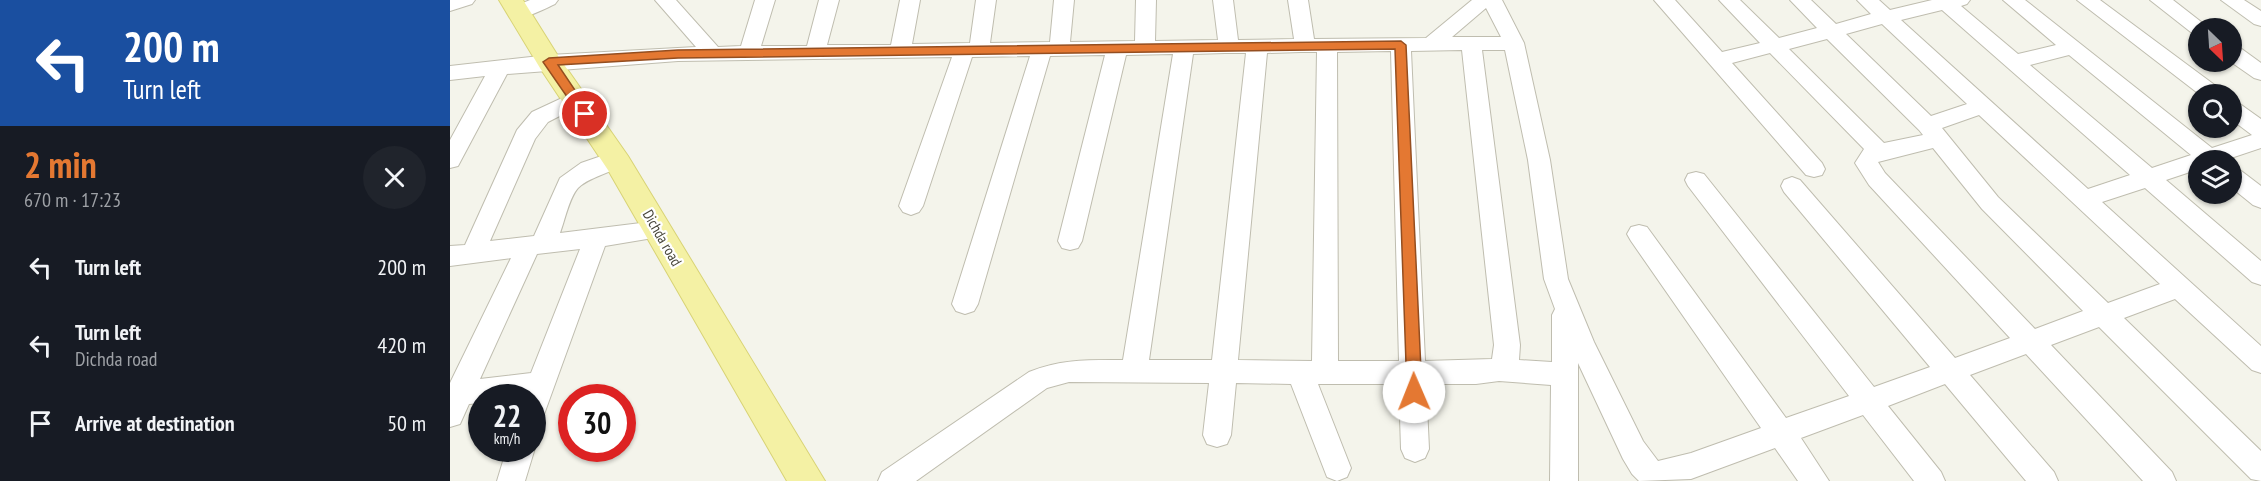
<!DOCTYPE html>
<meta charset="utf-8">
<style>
:root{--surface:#171b24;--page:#20242c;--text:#f1f3f6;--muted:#9ea1a6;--accent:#e47832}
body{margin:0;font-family:"PT Sans Narrow",sans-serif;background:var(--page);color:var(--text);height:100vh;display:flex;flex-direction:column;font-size:22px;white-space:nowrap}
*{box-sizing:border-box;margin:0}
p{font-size:20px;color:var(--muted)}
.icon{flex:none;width:33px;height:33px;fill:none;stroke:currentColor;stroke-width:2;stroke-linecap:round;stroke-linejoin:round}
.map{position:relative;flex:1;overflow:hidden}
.details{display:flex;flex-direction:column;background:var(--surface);width:450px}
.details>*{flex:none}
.guide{background:#1a4fa0;color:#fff;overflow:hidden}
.needle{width:39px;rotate:155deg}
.fabs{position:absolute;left:1738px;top:18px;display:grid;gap:12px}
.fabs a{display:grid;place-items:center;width:54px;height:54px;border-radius:50%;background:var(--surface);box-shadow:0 2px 4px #0004;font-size:30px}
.speed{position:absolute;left:18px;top:384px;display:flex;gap:12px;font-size:30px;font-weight:700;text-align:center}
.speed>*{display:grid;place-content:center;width:78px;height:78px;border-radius:50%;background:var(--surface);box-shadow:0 2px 4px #0004;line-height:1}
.speed small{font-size:15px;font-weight:400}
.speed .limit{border:9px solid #d22;background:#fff;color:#111}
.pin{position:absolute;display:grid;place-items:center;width:51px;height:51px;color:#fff;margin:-26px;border:3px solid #fff;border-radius:50%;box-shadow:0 2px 6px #0007}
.me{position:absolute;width:66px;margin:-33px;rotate:359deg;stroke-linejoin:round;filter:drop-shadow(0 0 4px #0008)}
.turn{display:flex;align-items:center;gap:21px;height:126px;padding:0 24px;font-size:27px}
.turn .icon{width:78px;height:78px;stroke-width:2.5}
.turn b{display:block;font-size:42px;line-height:51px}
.round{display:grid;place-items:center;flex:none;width:63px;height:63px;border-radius:32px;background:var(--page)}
.headline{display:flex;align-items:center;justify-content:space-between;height:102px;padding:0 24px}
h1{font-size:36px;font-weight:600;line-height:45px;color:var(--accent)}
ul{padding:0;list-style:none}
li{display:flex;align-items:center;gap:18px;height:78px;padding:0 24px}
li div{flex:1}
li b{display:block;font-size:22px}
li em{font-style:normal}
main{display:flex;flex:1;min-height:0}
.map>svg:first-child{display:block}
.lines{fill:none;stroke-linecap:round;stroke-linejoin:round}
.minor-casing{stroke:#bfbdaf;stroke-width:2}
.major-casing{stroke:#d8d375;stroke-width:2}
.minor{fill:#fff;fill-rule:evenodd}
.major{fill:#f4f1a4;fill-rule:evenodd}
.route{fill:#e47832;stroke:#944e20;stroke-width:1.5}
.labels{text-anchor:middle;stroke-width:4.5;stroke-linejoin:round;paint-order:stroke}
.street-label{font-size:15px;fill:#48463a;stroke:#fff}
</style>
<main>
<section class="details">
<div class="guide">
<div class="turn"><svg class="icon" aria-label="left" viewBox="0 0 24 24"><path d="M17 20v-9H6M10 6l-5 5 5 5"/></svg><div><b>200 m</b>Turn left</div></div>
</div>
<div class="headline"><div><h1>2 min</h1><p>670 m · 17:23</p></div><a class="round"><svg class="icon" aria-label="close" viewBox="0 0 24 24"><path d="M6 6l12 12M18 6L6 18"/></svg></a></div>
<ul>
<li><svg class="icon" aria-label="left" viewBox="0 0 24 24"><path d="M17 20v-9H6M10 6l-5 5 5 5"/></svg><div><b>Turn left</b></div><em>200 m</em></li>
<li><svg class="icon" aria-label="left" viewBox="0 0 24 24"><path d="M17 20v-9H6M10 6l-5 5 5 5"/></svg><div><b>Turn left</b><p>Dichda road</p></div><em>420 m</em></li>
<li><svg class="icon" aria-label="arrive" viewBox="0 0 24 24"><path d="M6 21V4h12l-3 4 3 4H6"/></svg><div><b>Arrive at destination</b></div><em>50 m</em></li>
</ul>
</section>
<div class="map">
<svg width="1811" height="481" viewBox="0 0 1811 481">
<rect width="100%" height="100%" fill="#f4f4eb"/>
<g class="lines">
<!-- minor casing -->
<g class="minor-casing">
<path id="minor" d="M0 0H25L22 4 0 11Z
M80 0H108L105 4C92 10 75 20 61 16L58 12 61 8Z
M205 0H226L268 47 291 46 305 0H325L311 46H357L369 0H389L377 45H441L450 0H470L462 44 520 43 526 0H546L540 43 600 42 604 0H624L620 42 685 41 686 0H706L705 41 768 40 763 0H783L788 40 844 39 838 0H858L864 39 976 38 1022 0H1052L1074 43 1100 160 1118 279 1144 342 1193 441 1208 461 1241 453 1311 428 1181 241 1177 234 1181 227 1189 225 1197 227 1336 418 1399 396 1238 186 1235 180 1238 174 1246 172 1254 174 1424 387 1480 367 1334 192 1331 186 1334 180 1342 177 1350 180 1505 358 1560 338 1419 185 1405 163 1414 149 1320 53 1282 63 1372 163 1375 169 1372 175 1364 177 1356 175 1204 0H1225L1272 52 1310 43 1269 0H1290L1329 38 1367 28 1340 0H1361L1386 24 1421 14 1407 0H1429L1440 10 1482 0H1520L1517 4 1511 6 1568 54 1606 45 1553 0H1575L1762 148 1802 135 1782 120V102L1790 104 1811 119V148L1775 160H1749V169L1716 180 1811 261V285L1802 282 1695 188 1652 202 1811 346V373L1802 370 1725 299 1674 318 1811 451V481L1801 479 1649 327 1601 345 1722 472 1726 481H1693L1576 354 1520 375 1604 472 1608 481H1576L1495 384 1438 406 1491 472 1495 481H1464L1413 415 1351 438 1379 481H1348L1325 448 1241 479 1189 481 1182 474 1173 459 1128 363V481H1100L1101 385 1049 381 1026 384H976L979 449 975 458 965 462 955 458 951 449 949 384H868L901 468 897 477 887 481 877 477 841 384 786 383 781 435 777 444 767 447 757 444 753 435 759 383 619 382 597 388 466 481H428L432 472 579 372C610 359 639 360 673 360L723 54 676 55 632 241 628 248 620 250 612 248 608 241 655 55 600 56 528 304 524 311 515 314 506 311 502 304 580 56 522 57 473 206 469 212 461 215 453 212 449 206 502 57 228 61 57 74 8 166 0 168V140L35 76 0 80V66L99 55 246 47ZM1036 8 1051 37H1002ZM1492 10 1680 175 1638 189 1451 20ZM1432 24 1517 104 1481 116 1396 34ZM1377 39 1469 130 1473 135 1434 143 1339 49ZM1012 50 1044 345 1042 359 975 361 961 51ZM1032 50H1055L1078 160 1094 279 1105 309 1102 315V362L1069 360 1070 345ZM941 51 949 361H888L887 52ZM851 52H867L862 361 788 360 817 53ZM775 53H796L762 360H699L743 54ZM1619 55 1741 155 1702 168 1580 65ZM1529 115 1710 284 1658 303 1548 197 1492 128ZM1483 148 1532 209 1633 311 1585 329 1435 173 1428 162Z
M1627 0H1650L1770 89 1773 94H1749Z
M1700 0H1723L1759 28H1749V34L1742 33Z
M1771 0H1794L1811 11V26L1804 24Z
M1782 45 1789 47 1811 63V80L1804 78 1781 62Z
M125 92 133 94 136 99 133 104 98 122 85 139 40 241 84 236 110 178 131 163 166 151 174 153 177 159C170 172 141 175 128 188 119 198 115 220 110 233L207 221 215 224 219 230 215 236 155 246 92 420 82 423V398H32V403L19 404 10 424 0 427V383L61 258 0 266V246L15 245 67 130 82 112ZM130 249 81 373 30 379 87 254Z
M1782 168 1790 170 1811 186V208L1803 205 1782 188Z
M82 442 85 448 75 481H47L57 448H82Z"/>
</g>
<!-- major casing -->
<g class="major-casing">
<path id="major" d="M49 0H73L108 56 178 156 375 481H337L158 170 90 68Z"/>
</g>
<!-- minor -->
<use href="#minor" class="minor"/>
<!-- major -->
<use href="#major" class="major"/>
</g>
<!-- route -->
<path class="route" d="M951 41 956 45 972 392 970 396 964 398 959 396 957 392 945 49 228 58 108 65 141 114 135 118 131 117 93 62 99 58 228 50Z"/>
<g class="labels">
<!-- street labels -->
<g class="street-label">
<text transform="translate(212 238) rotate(60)" y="5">Dichda road</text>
</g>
</g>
</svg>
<div class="fabs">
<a><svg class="needle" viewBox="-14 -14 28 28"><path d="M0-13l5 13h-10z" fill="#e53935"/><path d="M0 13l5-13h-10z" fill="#9ea1a6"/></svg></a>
<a><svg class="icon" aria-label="search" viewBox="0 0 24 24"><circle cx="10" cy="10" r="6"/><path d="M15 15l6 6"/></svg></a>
<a><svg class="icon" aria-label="layers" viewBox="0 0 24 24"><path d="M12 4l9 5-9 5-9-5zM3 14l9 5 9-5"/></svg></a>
</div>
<div class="speed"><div>22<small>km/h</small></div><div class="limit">30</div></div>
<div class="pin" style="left:135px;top:114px;background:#d93025"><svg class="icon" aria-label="arrive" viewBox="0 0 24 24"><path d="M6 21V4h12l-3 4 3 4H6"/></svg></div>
<svg class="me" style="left:964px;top:392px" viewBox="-20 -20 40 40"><circle r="19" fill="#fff"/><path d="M0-13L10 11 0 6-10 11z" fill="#e47832"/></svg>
</div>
</main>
